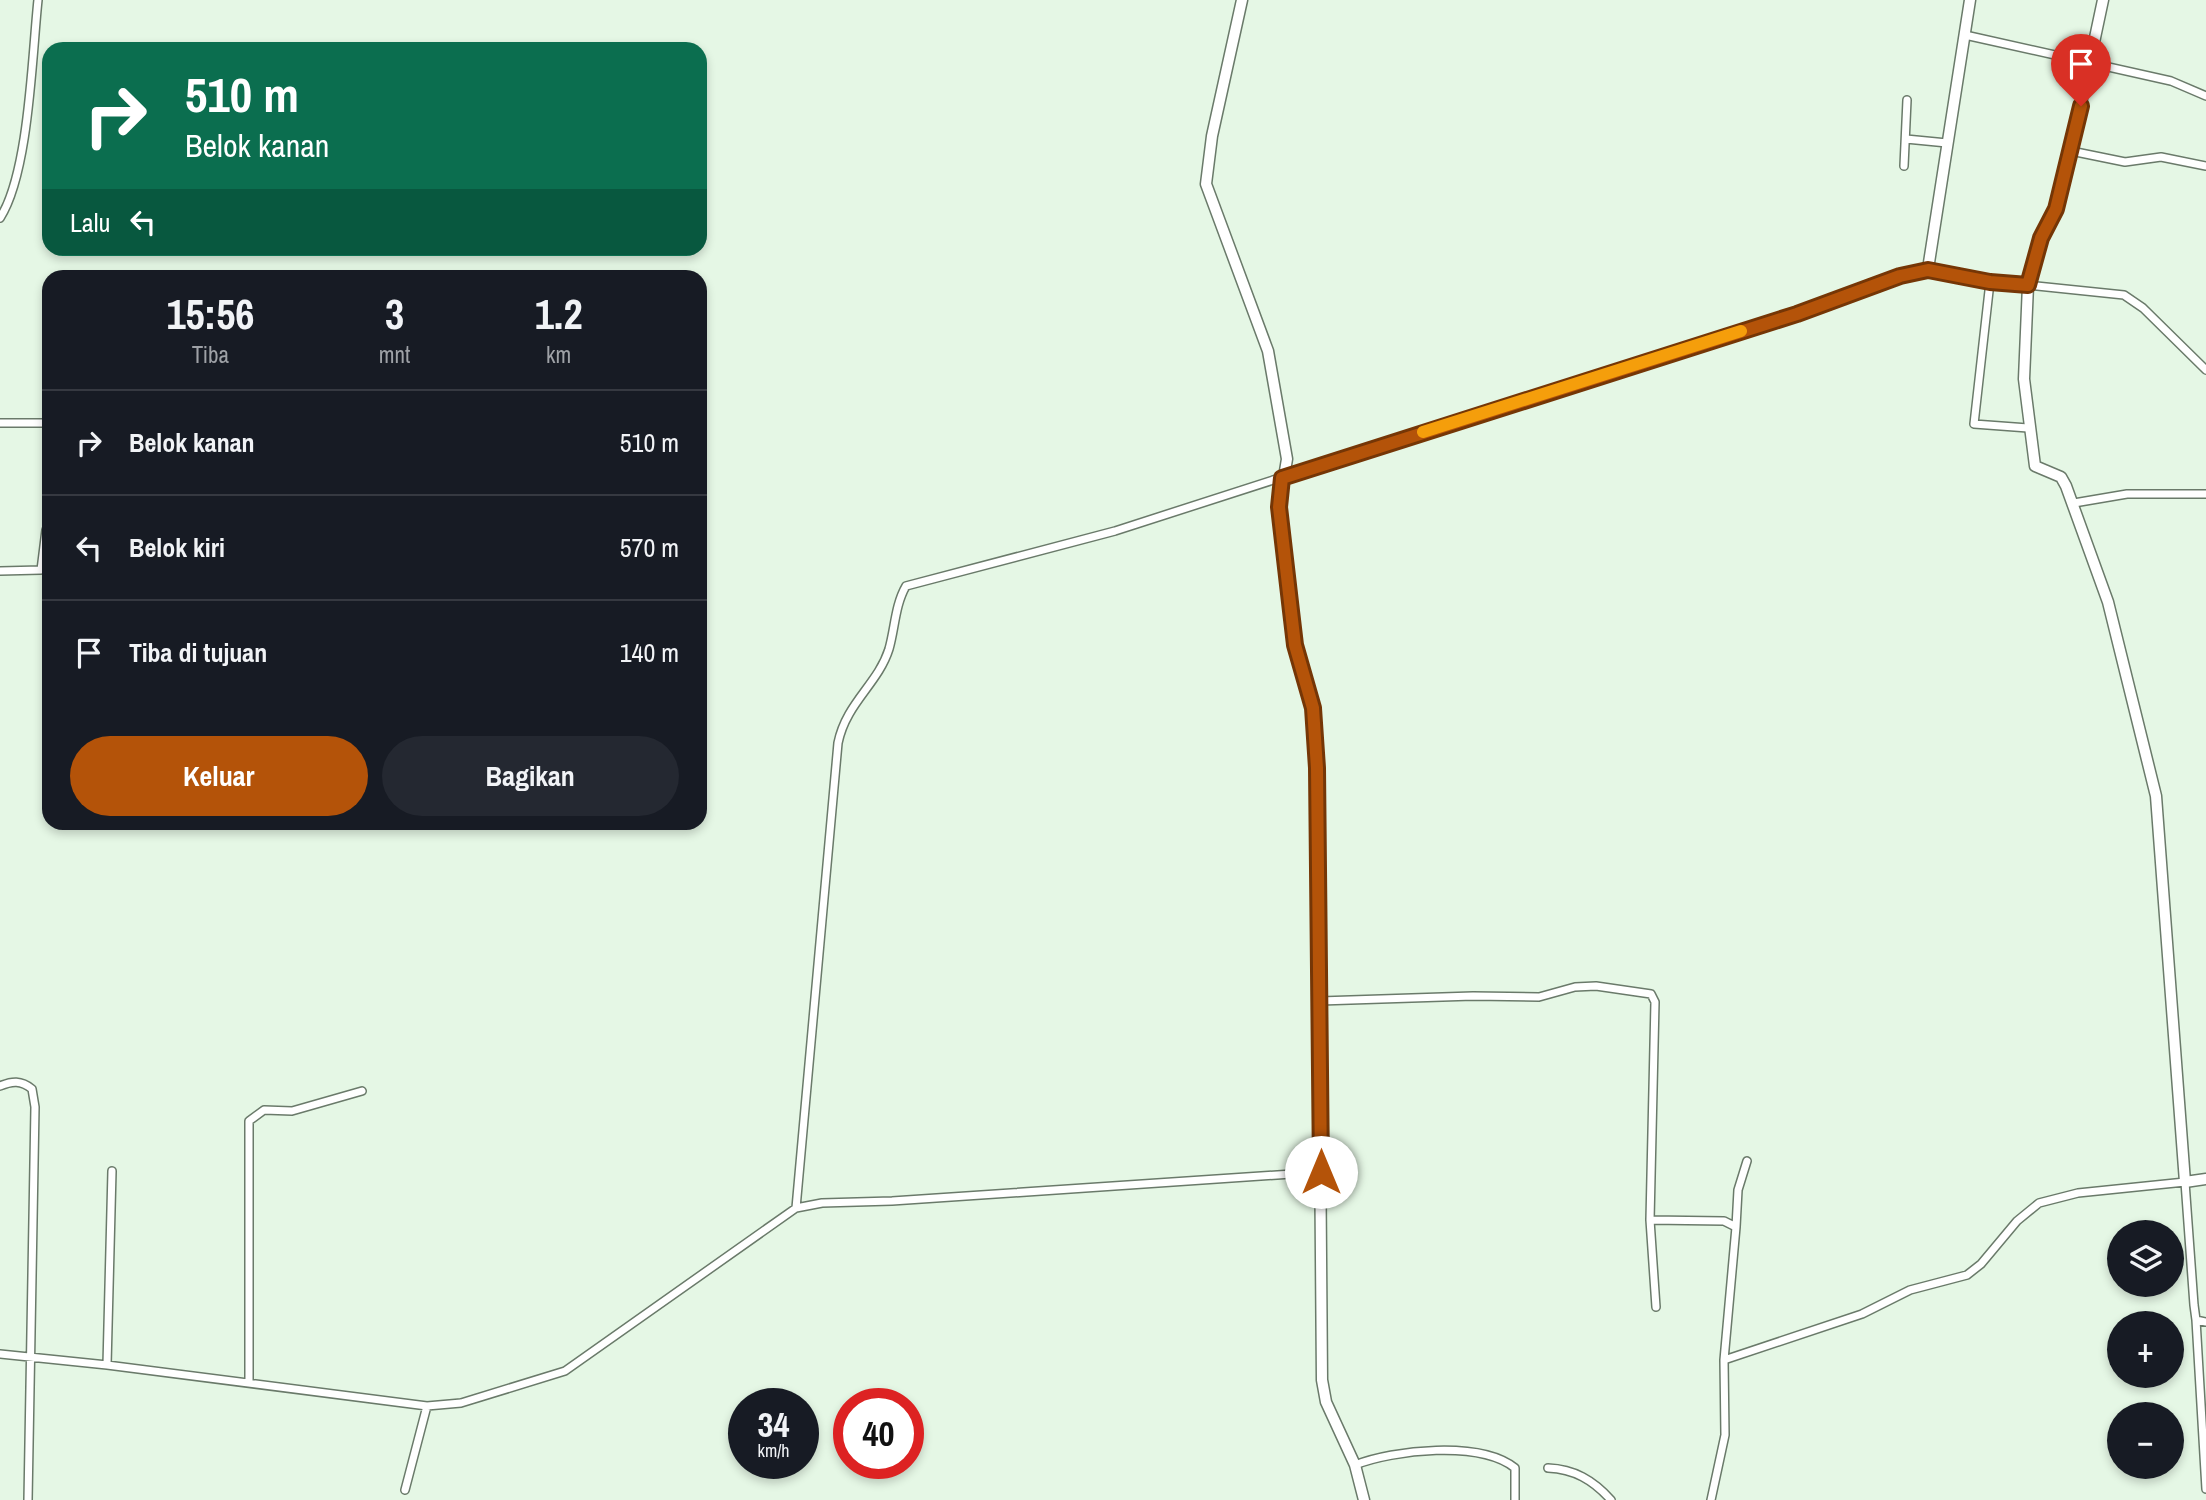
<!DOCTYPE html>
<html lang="id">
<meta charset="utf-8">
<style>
:root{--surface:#171b24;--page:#242831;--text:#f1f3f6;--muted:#9ea1a6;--line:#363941;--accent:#b45309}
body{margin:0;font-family:"Archivo Narrow",sans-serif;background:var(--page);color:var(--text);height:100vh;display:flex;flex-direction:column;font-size:26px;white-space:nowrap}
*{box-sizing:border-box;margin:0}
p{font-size:23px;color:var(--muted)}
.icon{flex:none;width:38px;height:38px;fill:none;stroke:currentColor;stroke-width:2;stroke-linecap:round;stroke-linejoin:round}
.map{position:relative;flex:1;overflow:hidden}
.details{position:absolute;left:42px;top:270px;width:665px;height:560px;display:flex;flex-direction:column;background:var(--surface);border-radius:21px;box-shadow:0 4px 10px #0003}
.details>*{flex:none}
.guide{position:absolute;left:42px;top:42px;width:665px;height:214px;border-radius:21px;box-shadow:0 4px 10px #0003;background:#0b6e4f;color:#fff;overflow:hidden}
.controls{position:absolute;left:2107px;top:1220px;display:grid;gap:14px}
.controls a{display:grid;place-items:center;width:77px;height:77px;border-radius:50%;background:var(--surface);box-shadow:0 4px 10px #0003;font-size:35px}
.speed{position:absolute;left:728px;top:1388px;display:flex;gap:14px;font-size:35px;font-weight:700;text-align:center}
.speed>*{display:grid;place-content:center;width:91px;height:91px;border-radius:50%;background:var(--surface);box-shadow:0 4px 10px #0003;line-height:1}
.speed small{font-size:18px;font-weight:400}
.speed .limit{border:10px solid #d22;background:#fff;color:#111}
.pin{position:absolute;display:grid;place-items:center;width:60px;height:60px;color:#fff;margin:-72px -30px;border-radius:50% 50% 50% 0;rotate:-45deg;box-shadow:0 0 7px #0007}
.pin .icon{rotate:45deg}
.me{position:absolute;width:77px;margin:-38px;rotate:0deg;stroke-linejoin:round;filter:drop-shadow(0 0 5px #0008)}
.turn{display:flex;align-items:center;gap:24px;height:147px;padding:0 28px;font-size:32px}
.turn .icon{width:91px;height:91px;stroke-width:2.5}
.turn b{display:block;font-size:49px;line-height:60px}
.then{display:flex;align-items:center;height:66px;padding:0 28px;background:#0003;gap:14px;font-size:26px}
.eta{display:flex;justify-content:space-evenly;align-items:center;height:119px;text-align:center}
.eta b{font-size:42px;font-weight:700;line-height:49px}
.button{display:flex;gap:14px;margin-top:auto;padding:14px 28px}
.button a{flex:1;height:80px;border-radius:42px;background:var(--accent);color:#fff;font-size:28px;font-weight:700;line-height:80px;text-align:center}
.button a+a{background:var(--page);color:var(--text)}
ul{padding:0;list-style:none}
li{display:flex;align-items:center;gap:21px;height:105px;padding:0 28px;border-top:2px solid var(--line)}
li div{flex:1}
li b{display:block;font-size:26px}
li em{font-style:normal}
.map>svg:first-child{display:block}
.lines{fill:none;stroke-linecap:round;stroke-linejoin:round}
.street-casing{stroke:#6a7a6a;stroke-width:10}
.secondary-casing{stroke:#6a7a6a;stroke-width:13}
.street{stroke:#fff;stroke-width:7}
.secondary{stroke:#fff;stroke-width:10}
.route-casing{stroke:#753606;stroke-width:18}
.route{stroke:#b45309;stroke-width:12}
.slow{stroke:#f59e0b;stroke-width:12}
</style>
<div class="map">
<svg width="2206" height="1500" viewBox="0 0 2206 1500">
<rect width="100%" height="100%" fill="#e5f7e5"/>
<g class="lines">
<!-- street casing -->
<g class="street-casing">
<path id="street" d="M1965 35 2171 81 2206 96
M1906 139 1947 143
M2071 151 2125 162 2161 157 2206 166
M1904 166 1907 100
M0 218C29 173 32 56 38 0
M1990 282 1974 424 2028 428
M2028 285 2124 295 2143 308 2206 370
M0 423H49
M2074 503 2127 494H2206
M0 571 41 570 46 530
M1320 1001 1473 996 1539 997 1575 987 1596 986 1651 994 1655 1002 1650 1220 1724 1221 1736 1227 1724 1360
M0 1086C12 1081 21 1080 32 1089L35 1107 28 1500
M796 1208 838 743C846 703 878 684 889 649 895 628 895 605 906 586L1115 531 1928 269
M1650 1220 1656 1307
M1736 1227 1738 1190 1747 1161
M2196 1320 2206 1489
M0 1354 107 1365 427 1406 461 1403 565 1371 796 1208 822 1203 892 1201 1321 1172
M107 1365 112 1171
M249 1383V1121L264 1110 292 1111 362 1091
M1355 1465C1393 1450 1480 1440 1515 1468V1500
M1548 1468C1574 1469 1593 1480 1611 1500
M405 1490 427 1406
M1711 1500 1725 1435 1724 1360 1862 1314 1910 1290 1967 1275 1981 1264 2017 1221 2039 1203 2078 1193 2185 1182 2194 1305 2196 1320 2206 1322"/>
</g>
<!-- secondary casing -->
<g class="secondary-casing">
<path id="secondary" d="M1242 0 1212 136 1206 184 1268 351 1287 459 1279 507 1291 611 1295 645 1313 708 1317 768 1322 1380 1326 1402 1355 1465 1364 1500
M1970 0 1928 269 1990 282 2028 285
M2103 0 2071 151 2053 218 2038 247 2028 285 2024 379 2035 466 2061 477 2066 486 2108 602 2156 796 2185 1182 2206 1179"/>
</g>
<!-- street -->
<use href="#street" class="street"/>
<!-- secondary -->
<use href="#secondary" class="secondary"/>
</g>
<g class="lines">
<!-- route casing -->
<g class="route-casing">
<path id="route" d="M1321 1172 1317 768 1313 708 1295 645 1291 611 1279 507 1282 478 1797 314 1900 276 1928 270 1990 282 2028 285 2041 238 2056 209 2081 106"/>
</g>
<!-- route -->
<use href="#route" class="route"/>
<!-- slow -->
<path class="slow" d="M1423 432 1741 331"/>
</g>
</svg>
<div class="controls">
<a><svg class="icon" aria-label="layers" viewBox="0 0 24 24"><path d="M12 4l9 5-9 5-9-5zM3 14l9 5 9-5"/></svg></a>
<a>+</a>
<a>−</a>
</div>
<div class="speed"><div>34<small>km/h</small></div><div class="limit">40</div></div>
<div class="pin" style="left:2081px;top:106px;background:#d93025"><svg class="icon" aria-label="arrive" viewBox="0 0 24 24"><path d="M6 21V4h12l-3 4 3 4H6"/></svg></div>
<svg class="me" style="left:1321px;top:1172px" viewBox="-20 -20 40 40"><circle r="19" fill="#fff"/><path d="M0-13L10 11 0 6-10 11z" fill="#b45309"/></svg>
<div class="guide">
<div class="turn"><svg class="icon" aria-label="right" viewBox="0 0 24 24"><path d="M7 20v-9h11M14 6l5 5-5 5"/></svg><div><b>510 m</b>Belok kanan</div></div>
<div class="then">Lalu<svg class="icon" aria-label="left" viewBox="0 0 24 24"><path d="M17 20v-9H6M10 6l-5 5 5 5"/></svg></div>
</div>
<section class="details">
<div class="eta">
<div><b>15:56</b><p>Tiba</p></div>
<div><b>3</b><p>mnt</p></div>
<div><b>1.2</b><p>km</p></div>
</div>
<ul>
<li><svg class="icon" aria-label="right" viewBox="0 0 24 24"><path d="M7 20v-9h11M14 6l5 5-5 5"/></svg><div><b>Belok kanan</b></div><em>510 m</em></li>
<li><svg class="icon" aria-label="left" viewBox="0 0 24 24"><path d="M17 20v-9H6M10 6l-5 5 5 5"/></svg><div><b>Belok kiri</b></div><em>570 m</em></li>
<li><svg class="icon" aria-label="arrive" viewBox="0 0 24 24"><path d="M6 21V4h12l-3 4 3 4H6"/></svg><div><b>Tiba di tujuan</b></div><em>140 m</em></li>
</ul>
<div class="button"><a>Keluar</a><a>Bagikan</a></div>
</section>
</div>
